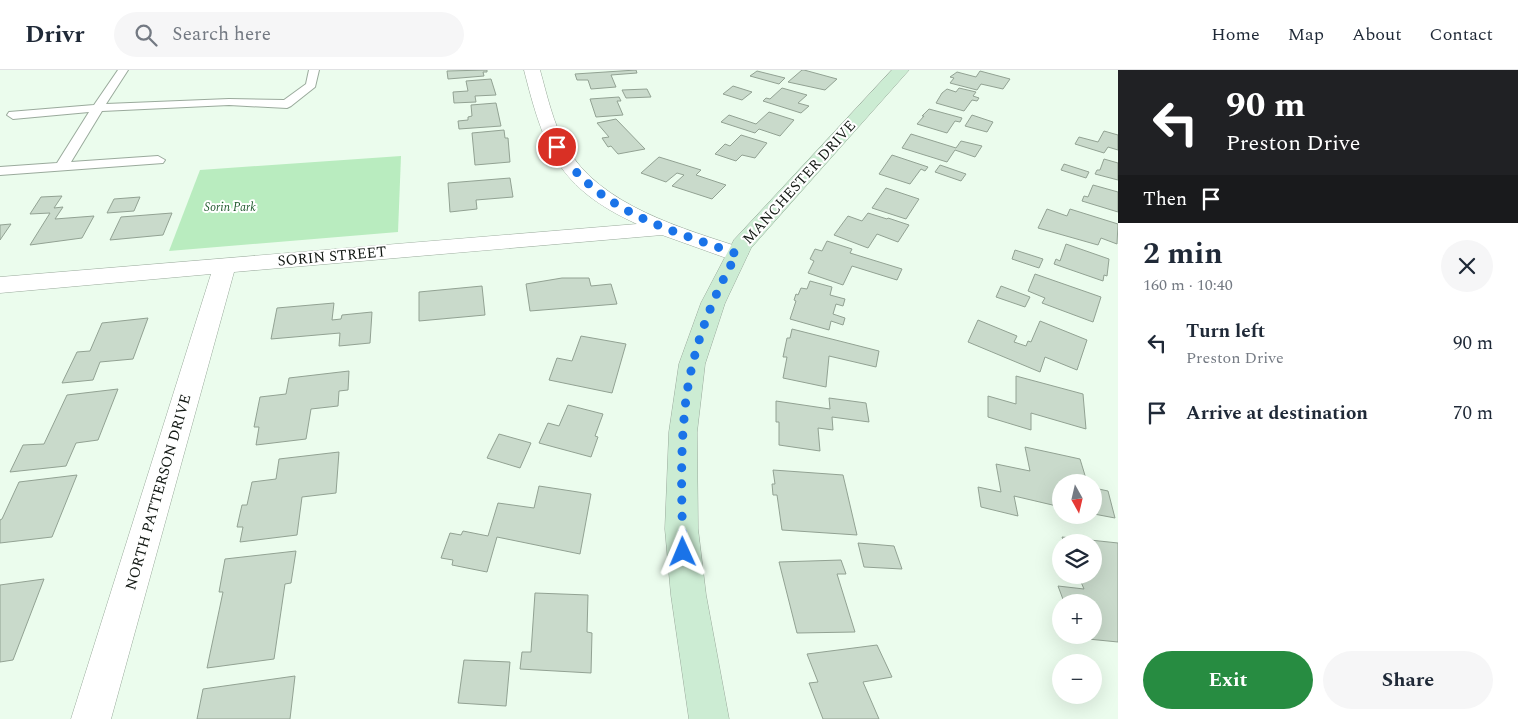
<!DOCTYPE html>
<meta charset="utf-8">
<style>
:root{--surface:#fff;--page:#f6f6f7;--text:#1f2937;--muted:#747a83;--line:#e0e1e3;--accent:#278c41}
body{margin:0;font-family:Spectral,serif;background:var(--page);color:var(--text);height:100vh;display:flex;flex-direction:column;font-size:19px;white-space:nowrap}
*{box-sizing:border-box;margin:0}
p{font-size:16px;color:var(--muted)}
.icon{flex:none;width:28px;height:28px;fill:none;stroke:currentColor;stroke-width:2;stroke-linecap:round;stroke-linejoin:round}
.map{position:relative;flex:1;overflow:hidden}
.sheet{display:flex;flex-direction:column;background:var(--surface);width:400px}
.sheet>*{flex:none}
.guide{background:#202124;color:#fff;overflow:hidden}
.needle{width:32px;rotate:172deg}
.buttons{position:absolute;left:1052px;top:404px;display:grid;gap:10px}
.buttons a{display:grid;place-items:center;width:50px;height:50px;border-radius:50%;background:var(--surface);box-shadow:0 5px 20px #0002;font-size:25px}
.pin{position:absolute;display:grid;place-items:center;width:42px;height:42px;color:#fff;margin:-21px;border:2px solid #fff;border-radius:50%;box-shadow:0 1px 5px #0007}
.me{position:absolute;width:55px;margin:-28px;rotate:359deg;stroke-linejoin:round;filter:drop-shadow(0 0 4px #0008)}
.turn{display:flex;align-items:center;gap:18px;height:105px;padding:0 25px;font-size:22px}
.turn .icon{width:65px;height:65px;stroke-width:2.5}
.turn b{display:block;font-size:35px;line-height:42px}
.then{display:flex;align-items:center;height:48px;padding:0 25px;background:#0003;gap:10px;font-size:19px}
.round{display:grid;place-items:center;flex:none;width:52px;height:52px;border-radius:26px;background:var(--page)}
.summary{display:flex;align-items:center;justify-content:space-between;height:85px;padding:0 25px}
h1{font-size:30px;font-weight:700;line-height:38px}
.button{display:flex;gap:10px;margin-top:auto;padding:10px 25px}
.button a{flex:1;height:58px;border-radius:30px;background:var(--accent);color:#fff;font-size:20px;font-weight:700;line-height:58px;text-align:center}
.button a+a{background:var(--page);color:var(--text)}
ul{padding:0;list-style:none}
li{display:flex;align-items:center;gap:15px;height:70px;padding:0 25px}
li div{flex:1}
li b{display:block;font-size:19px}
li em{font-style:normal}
header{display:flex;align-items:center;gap:30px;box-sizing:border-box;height:70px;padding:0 25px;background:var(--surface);border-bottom:1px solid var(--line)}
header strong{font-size:24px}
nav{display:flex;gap:28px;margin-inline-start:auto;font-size:18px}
.search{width:350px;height:45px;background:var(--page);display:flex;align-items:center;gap:12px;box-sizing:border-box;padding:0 18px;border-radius:28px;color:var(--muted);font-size:19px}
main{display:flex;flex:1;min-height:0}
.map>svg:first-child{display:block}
.green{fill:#b9ecbf}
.building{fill:#c9dacb;stroke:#92a293}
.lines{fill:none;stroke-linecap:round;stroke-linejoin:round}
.lane-casing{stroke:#9aaa9c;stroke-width:2}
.street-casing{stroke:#9aaa9c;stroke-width:1}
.secondary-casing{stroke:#9aaa9c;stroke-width:1}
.lane{fill:#fff;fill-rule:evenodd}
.street{fill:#fff;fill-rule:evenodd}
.secondary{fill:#ccecd3;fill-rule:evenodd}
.route{stroke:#1a73e8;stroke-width:9;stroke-dasharray:0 16.2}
.labels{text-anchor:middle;stroke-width:4;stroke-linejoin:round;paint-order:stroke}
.far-park-label{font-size:12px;font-style:italic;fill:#1f592c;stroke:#fff}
.street-label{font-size:15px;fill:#111712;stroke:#fff}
</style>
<header>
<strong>Drivr</strong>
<div class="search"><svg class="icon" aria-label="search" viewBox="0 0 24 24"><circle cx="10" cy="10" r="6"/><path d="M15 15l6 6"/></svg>Search here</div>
<nav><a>Home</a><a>Map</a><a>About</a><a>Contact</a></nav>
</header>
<main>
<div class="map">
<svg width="1118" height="649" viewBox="0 0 1118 649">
<rect width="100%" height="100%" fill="#ebfced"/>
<!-- green -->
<path class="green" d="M401 86 398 162 169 181 200 100Z"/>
<!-- building -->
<path class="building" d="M487 0V2H483L484 6 448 9 447 1Z
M636 0 637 3 611 5 616 17 591 19 588 10H577L575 4Z
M802 0H804L837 9 825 20 788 12Z
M757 1 785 8 779 14 750 6Z
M980 1 1010 9 1003 19 981 14 977 20 950 13 954 8 950 7 957 2 976 7Z
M491 9 496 25 475 26 476 32 454 33 453 22 468 21 466 11Z
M733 16 752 22 742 30 723 24Z
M782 18 807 25 798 33 809 36 801 43 763 31 766 28 770 29Z
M959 18 976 22 973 26 979 28 977 31 972 30 964 41 936 33 942 23 947 19 956 22Z
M647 19 651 27 626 28 622 20Z
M619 27 621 31H617L623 45 596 47 590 29Z
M496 33 501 56 459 59 458 51 468 50V47L472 46 471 35Z
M929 39 962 48 960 52 955 51 947 63 917 54 924 46H922Z
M769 42 794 50 780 66 759 59 755 63 721 52 729 45 756 54Z
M972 45 993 52 987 62 965 56Z
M616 49 645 79 618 84 611 76 608 77 602 68 609 67 597 53Z
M504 60 505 68H508L510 92 475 95 472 63Z
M1104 61 1118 65V80L1108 77 1104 83 1075 74 1079 67 1098 72Z
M911 64 956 78 961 71 982 76 975 87 955 80 947 92 902 78Z
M741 65 767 73 755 88 742 85 736 91 715 84 725 74 730 76Z
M892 85 928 97 925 101 921 99 910 114 879 104Z
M659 87 701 100 696 105 726 115 712 129 672 116 684 105 677 103 666 112 641 103Z
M1104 89 1118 93V110L1095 104 1097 100H1100Z
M1064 94 1089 102 1086 108 1061 100Z
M940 95 966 104 961 111 935 102Z
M510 108 513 127 476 130 477 139 450 142 448 113Z
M1093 115 1118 122V142L1082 131 1084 126 1088 127Z
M886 118 919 129 906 149 872 138Z
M62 126 54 138 63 137 55 149 94 146 82 168 30 175 50 143 30 144 41 127Z
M140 127 134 141 107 143 114 129Z
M1047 139 1067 146 1070 139 1118 154 1117 174 1101 168 1098 175 1038 158Z
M172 143 163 165 110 170 121 147Z
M868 143 887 149 888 148 909 155 898 172 877 164 868 178 834 165 848 146 862 151Z
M11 154 0 170V155Z
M827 171 852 179 850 183 902 199 897 210 852 196 843 215 808 203 814 191 810 189 815 179 822 181Z
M1066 174 1109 189 1107 206 1104 205 1103 211 1054 194 1056 189 1060 191Z
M1015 180 1043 189 1039 198 1012 189Z
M1035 204 1101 227 1093 252 1042 233 1045 228 1028 221Z
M562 208H589L591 216 611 214 617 234 530 241 526 214Z
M810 211 832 217 830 225 845 229 843 236 836 234 833 244 845 248 843 255 831 251 829 260 790 249 796 231 794 230 796 224 798 225 801 218 807 219Z
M482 216 485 245 419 251V222Z
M1001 216 1030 227 1025 237 996 227Z
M334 233 332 250 341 249 342 245 372 242 370 273 339 276 340 263 271 269 277 238Z
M148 248 133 289 100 292 93 310 62 313 77 282 90 281 102 253Z
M978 250 1017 266 1014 272 1026 276 1028 271 1031 272 1040 251 1087 270 1077 300 1045 287 1040 302 968 272Z
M792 259 879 281 876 297 829 286 826 317 783 308 787 287H783L787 268H790Z
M581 266 626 274 612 323 549 310 557 288 572 291Z
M349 301 348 320 339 321 338 336 311 339 306 369 256 375 259 357H254L260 327 286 324 289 308Z
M1016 306 1083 324 1086 359 1031 343V360L988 347V326L1016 334Z
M118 319 98 370 76 373 66 396 10 402 23 375 44 374 67 325Z
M829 328 866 333 869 352 832 347 833 360 818 358 820 381 779 375V352H776V331L830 339Z
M568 335 603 344 595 366 598 367 591 387 539 373 548 353 559 356Z
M499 364 531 373 520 398 487 388Z
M1025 377 1080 389 1087 412H1061V437L1014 426 1018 446 981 437 978 417 1001 422 996 394 1030 401Z
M339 382 336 423 302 427 297 465 240 472 243 457H237L242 435H247L252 412 276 409 279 389Z
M773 400 843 405 857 465 782 460 777 425H773L772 414H775Z
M77 405 52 467 0 473V450L2 449 19 412Z
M539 416 591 424 580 484 497 467 487 502 452 495 453 490 441 488 450 463 461 465 463 461 488 466 498 433 534 438Z
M1094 418 1108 421 1115 448 1094 444Z
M1062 467 1118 473V572L1078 568 1077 565H1094V532H1064L1058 516 1084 519 1078 505H1094V472H1064Z
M858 473 894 476 902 499 864 497Z
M296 481 291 513 285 514 274 589 207 598 223 522H219L225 489Z
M841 490 846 504H837L855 562 797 563 779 492Z
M44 509 13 590 0 592V515Z
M535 523 588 525 587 562 592 563 591 603 520 599 522 582H531Z
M877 575 892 607 863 612 879 649H823L809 613 818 612 807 584Z
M464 590 510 592 506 636 458 633Z
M295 606 290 649H197L203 619Z"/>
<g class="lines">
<!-- lane casing -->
<g class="lane-casing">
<path id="lane" d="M118 0H128L106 34 229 29 284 30 306 14 309 0H319L315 17 291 36 287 38 229 35 102 41 71 92 158 86 165 90 163 93 0 105V97L57 93 89 42 13 49 7 45 9 42 94 35Z"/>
</g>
<!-- street casing -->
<g class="street-casing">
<path id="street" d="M524 0H540C547 25 553 53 566 76 599 136 685 159 745 179L748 184 745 189 737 191 729 189 662 165 234 202 111 649H71L211 204 0 223V207L637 154C558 118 544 79 524 0Z"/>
</g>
<!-- secondary casing -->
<g class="secondary-casing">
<path id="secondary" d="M892 0H909L751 178 725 233 705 294 697 362 698 459 706 525 729 649H689L671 525 665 459 669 362 679 294 701 233 734 170Z"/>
</g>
<!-- lane -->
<use href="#lane" class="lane"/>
<!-- street -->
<use href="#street" class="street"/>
<!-- secondary -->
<use href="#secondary" class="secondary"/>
</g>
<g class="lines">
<!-- route -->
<path class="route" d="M557 77C598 142 669 159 737 184 708 234 688 292 684 349 680 393 682 438 683 482"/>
</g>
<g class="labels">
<!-- far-park labels -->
<g class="far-park-label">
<text x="230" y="141">Sorin Park</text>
</g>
<!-- street labels -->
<g class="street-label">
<text transform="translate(799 112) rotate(-48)" y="5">MANCHESTER DRIVE</text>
<text transform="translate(332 186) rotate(-5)" y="5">SORIN STREET</text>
<text transform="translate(158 422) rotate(-74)" y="5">NORTH PATTERSON DRIVE</text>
</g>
</g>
</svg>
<div class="buttons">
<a><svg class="needle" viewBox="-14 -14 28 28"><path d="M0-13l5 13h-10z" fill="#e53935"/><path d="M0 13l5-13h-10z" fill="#747a83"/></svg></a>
<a><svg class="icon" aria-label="layers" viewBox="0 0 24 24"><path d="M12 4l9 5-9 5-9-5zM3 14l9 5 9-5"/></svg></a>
<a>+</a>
<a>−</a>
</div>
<div class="pin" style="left:557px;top:77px;background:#d93025"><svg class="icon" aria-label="arrive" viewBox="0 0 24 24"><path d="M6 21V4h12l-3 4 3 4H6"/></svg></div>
<svg class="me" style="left:683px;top:482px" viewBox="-20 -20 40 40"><path d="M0-17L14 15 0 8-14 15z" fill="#1a73e8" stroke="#fff" stroke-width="4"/></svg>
</div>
<section class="sheet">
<div class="guide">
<div class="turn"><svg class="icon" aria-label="left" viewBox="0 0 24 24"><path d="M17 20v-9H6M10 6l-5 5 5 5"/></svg><div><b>90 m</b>Preston Drive</div></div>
<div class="then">Then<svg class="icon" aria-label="arrive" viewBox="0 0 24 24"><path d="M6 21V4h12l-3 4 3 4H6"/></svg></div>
</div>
<div class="summary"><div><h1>2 min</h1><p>160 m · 10:40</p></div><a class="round"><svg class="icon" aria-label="close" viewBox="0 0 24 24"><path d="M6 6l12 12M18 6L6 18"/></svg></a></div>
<ul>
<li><svg class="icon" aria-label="left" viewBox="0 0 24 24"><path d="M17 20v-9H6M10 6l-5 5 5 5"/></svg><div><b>Turn left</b><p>Preston Drive</p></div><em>90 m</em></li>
<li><svg class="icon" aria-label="arrive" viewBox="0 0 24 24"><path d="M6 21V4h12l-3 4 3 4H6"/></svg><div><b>Arrive at destination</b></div><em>70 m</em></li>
</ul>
<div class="button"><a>Exit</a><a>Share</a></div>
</section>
</main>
